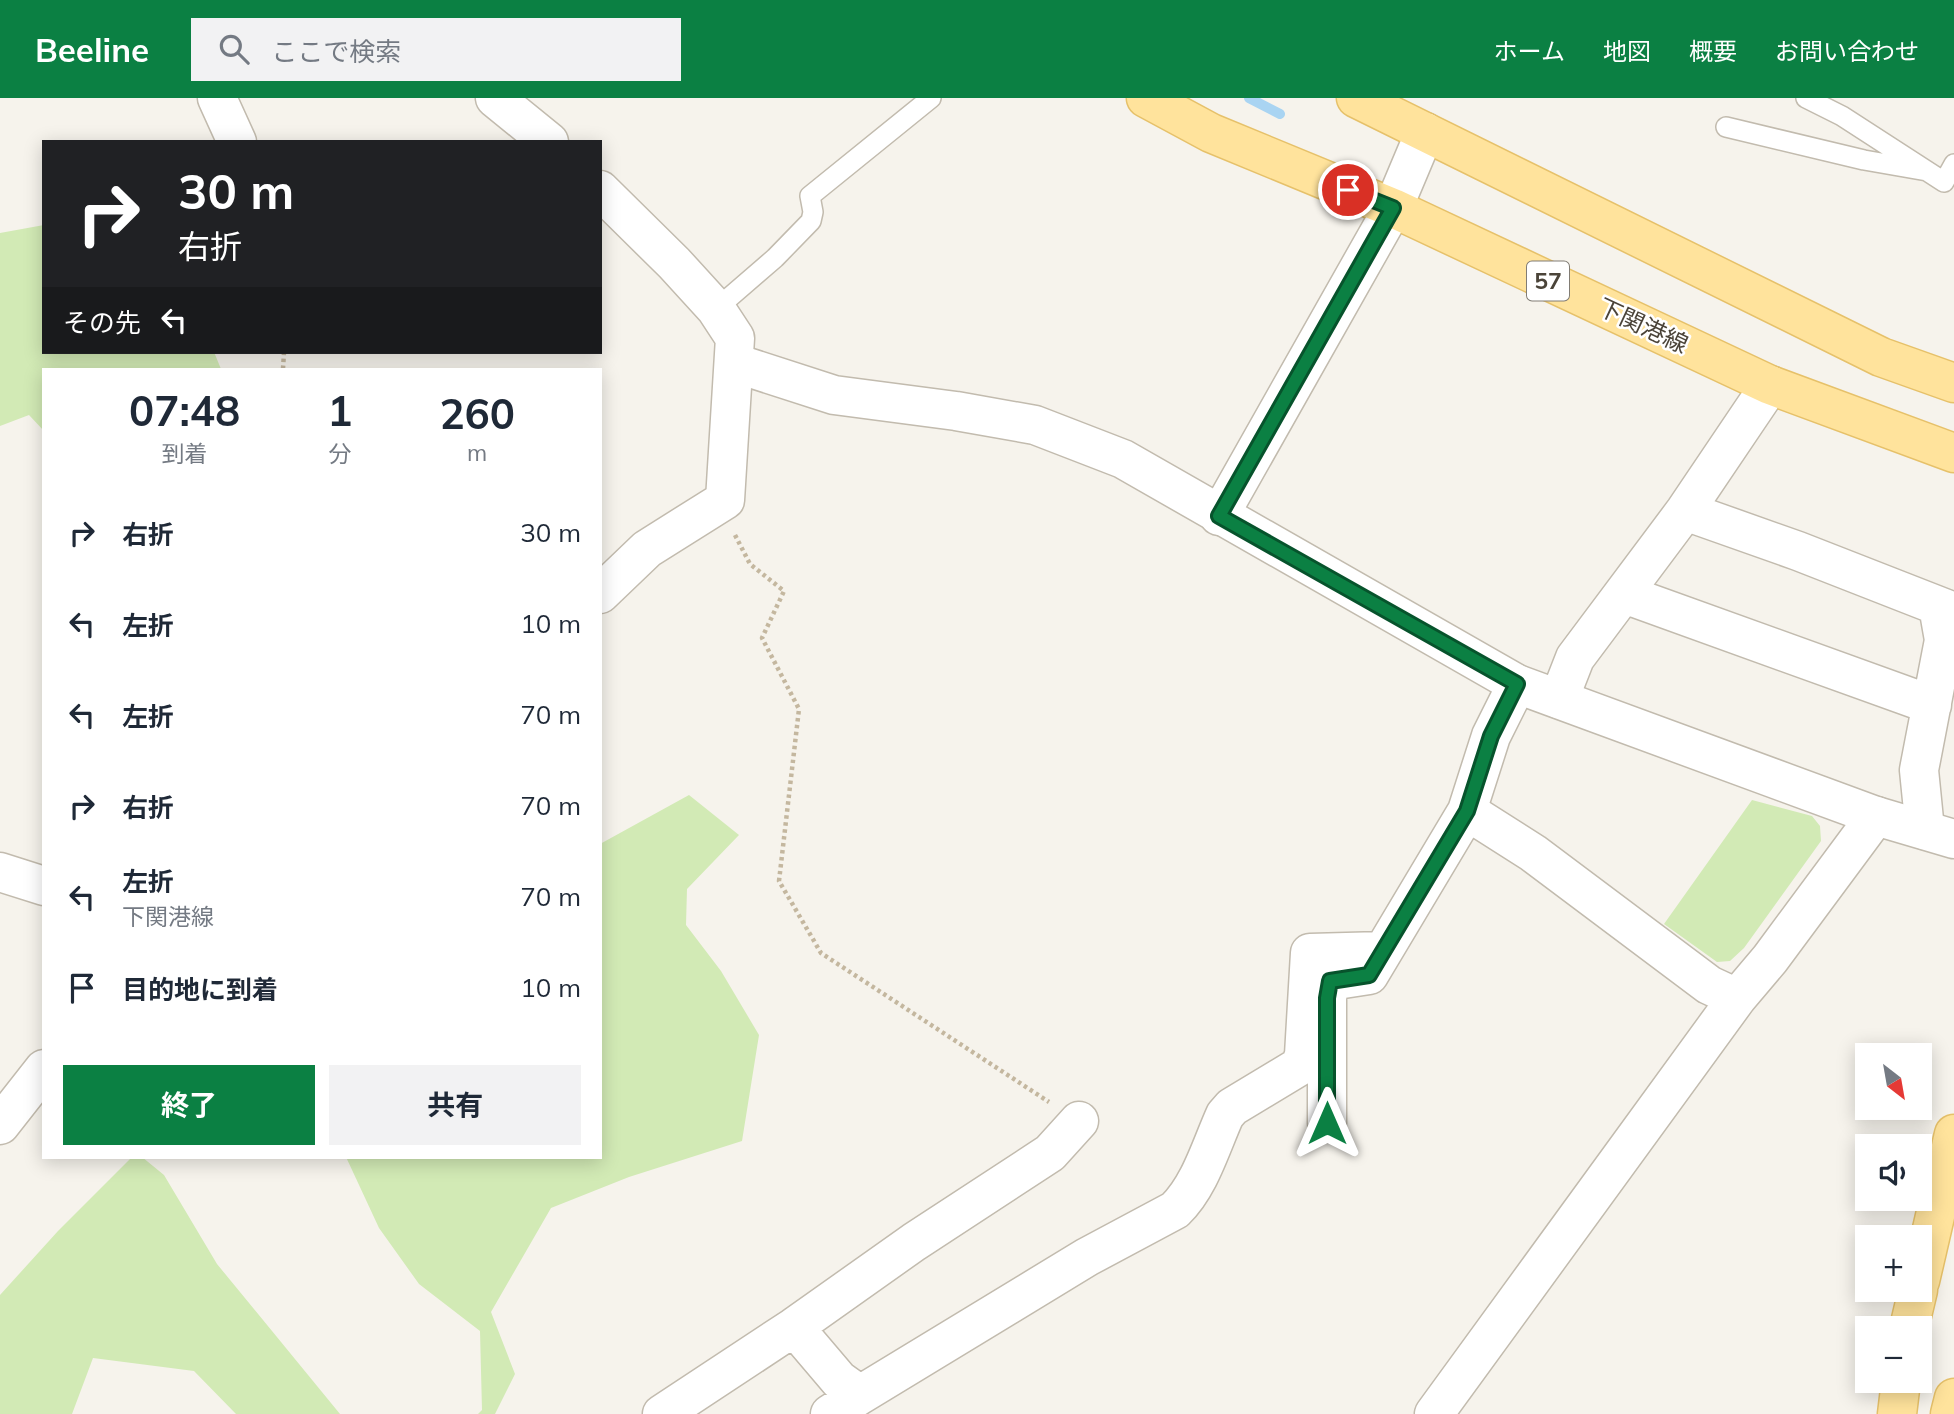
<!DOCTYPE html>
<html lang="ja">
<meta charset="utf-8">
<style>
:root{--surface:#fff;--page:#f2f2f3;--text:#1f2937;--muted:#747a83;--accent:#0b8043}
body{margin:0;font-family:Mulish,"Noto Sans JP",sans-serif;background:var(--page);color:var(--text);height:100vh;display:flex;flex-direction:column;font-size:26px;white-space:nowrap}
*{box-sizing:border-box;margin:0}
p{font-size:23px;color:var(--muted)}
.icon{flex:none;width:38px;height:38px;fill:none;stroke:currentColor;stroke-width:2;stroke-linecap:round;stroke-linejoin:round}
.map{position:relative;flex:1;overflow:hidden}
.side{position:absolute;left:42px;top:270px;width:560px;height:791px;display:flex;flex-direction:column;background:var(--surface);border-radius:0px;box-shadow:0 4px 18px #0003}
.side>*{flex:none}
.top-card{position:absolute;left:42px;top:42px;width:560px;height:214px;border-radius:0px;box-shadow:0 4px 18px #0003;background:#202124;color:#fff;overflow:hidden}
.needle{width:46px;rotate:149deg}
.tools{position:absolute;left:1855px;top:945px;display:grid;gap:14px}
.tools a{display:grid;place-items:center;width:77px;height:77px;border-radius:0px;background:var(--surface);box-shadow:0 4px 18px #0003;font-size:35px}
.pin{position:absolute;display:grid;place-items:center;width:60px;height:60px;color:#fff;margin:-30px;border:4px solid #fff;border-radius:50%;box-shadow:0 2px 7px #0007}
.me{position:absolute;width:77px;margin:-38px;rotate:0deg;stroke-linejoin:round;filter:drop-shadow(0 0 5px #0008)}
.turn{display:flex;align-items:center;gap:24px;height:147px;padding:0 21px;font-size:32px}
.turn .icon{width:91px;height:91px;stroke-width:2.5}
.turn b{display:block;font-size:49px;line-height:60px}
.then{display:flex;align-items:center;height:66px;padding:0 21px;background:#0003;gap:14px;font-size:26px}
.eta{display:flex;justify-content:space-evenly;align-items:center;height:119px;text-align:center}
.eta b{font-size:42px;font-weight:700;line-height:49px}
.primary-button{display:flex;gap:14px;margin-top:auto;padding:14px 21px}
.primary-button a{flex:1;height:80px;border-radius:0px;background:var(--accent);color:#fff;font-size:28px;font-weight:700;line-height:80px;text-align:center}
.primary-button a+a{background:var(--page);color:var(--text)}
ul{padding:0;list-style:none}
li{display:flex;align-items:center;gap:21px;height:91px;padding:0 21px}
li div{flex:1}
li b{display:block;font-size:26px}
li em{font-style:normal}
header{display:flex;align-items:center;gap:42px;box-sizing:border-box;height:98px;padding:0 35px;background:var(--accent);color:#fff}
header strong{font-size:33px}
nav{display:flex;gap:38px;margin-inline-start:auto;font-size:24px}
.search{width:490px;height:63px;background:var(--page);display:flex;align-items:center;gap:18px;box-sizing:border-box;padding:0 24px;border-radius:0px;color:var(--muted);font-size:26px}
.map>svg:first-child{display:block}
.green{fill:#d2eab5}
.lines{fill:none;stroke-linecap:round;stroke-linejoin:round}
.stream{stroke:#a9d4f2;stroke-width:10}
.service-casing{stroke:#c2bbae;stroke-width:22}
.minor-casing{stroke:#c2bbae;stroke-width:41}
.tertiary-casing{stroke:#c2bbae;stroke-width:41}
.primary-casing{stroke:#e6c16a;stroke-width:41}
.path{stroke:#c4b79f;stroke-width:4.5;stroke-dasharray:3.5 3.5;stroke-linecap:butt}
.service{stroke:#fff;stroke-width:19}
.minor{stroke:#fff;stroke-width:38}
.tertiary{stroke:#fff;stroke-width:38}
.primary{stroke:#ffe39c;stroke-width:38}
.route-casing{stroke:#07532c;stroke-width:18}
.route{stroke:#0b8043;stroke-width:12}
.labels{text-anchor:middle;stroke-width:5;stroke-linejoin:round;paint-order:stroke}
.shield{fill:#fff;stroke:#817c74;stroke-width:2}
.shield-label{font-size:23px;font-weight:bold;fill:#4b4439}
.street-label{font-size:24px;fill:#4b4439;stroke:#fff}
</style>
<header>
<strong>Beeline</strong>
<div class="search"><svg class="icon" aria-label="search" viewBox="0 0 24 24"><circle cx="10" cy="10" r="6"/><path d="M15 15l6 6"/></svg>ここで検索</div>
<nav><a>ホーム</a><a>地図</a><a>概要</a><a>お問い合わせ</a></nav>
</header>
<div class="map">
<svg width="1954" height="1316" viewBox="0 0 1954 1316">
<rect width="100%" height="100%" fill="#f6f3ec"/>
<!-- green -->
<path class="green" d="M44 127V254H214L221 271H44V333L29 317 0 328V135Z
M689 697 739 737 687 791 686 827 721 873 759 937 742 1043 629 1079 551 1110 491 1214 515 1276 495 1316H478L482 1312 480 1233 419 1186 379 1130 346 1059H600V746Z
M1752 702 1812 718 1820 728 1821 743 1744 850 1730 863 1717 864 1664 826Z
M132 1059H142L164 1077 217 1166 340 1316H236L194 1273 93 1260 72 1316H0V1197L58 1133Z"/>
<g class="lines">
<!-- stream -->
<path class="stream" d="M1249 0 1280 16"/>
<!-- service casing -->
<g class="service-casing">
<path id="service" d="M1806 0 1842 18 1944 84 1954 66
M1726 29 1864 62 1927 73
M716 211 775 160 811 123 813 114 810 98 931 0"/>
</g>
<!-- minor casing -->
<g class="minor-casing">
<path id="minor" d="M217 0 237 44
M495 0 549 44
M600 92 674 165 716 211 735 240 725 402 647 451 600 496
M1685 413 1798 453 1954 514
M1219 418 1393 110 1425 34
M1624 496 1932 607
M1559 601 1575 560 1685 413 1770 287
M1467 713 1533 755 1709 887 1737 900
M1925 732 1919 672 1944 542 1938 508
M0 774 44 788
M1327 1025V900L1330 883 1369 877 1467 713 1491 638 1517 586
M0 1027 44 971
M794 1229 914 1144 1050 1055 1079 1023
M662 1316 794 1229 839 1282 860 1297 1087 1159 1175 1112C1200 1088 1211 1048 1225 1017L1232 1009 1300 968 1304 957 1310 855 1383 853
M830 1316 860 1297
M1434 1316 1737 900 1770 861 1876 718"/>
</g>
<!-- tertiary casing -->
<g class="tertiary-casing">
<path id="tertiary" d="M735 265 834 297 956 313 1035 327 1123 361 1517 586 1876 718 1954 741"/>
</g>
<!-- primary casing -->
<g class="primary-casing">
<path id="primary" d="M1146 0 1211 35 1393 110 1770 287 1954 355
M1356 0 1881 259 1954 285
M1920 1183 1954 1036
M1909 1230 1918 1192
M1897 1316 1901 1283
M1950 1316 1954 1300"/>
</g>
<!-- path -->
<path class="path" d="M283 271 284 254
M735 437 750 466 784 493 762 540 799 611 779 783 821 855 1049 1004"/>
<!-- service -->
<use href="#service" class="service"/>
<!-- minor -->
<use href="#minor" class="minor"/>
<!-- tertiary -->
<use href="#tertiary" class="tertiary"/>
<!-- primary -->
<use href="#primary" class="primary"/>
</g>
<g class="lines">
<!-- route casing -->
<g class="route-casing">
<path id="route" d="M1327 1025V900L1330 883 1369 877 1467 713 1491 638 1517 586 1219 418 1393 110 1348 92"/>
</g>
<!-- route -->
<use href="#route" class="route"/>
</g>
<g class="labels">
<!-- shield labels -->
<rect class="shield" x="1527" y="163.5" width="42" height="39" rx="5"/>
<g class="shield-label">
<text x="1548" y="191">57</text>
</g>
<!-- street labels -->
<g class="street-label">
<text transform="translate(1643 228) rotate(25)" y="8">下関港線</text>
</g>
</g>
</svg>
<div class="tools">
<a><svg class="needle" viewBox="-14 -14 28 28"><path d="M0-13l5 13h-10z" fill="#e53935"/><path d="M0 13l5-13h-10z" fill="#747a83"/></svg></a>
<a><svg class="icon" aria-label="sound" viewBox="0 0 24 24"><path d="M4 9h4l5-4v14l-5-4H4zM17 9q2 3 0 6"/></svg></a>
<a>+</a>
<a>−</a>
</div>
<div class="pin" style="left:1348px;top:92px;background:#d93025"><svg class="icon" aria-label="arrive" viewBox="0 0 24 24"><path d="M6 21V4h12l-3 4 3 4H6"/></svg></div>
<svg class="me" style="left:1327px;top:1025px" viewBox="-20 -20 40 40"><path d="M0-17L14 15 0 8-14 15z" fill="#0b8043" stroke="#fff" stroke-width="4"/></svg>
<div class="top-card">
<div class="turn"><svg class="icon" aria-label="right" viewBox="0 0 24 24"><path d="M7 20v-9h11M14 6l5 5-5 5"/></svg><div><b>30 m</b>右折</div></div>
<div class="then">その先<svg class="icon" aria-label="left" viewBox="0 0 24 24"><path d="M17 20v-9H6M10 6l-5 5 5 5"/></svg></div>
</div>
<section class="side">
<div class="eta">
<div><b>07:48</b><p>到着</p></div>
<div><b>1</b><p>分</p></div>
<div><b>260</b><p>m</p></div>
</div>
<ul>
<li><svg class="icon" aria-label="right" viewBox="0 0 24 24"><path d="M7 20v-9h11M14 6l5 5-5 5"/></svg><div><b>右折</b></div><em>30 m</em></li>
<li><svg class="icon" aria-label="left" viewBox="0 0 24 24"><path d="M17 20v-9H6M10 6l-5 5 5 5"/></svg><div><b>左折</b></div><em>10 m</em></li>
<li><svg class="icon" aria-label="left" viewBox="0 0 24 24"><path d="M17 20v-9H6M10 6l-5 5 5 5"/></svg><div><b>左折</b></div><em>70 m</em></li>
<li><svg class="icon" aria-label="right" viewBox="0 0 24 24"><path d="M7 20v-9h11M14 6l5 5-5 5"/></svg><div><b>右折</b></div><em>70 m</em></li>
<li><svg class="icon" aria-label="left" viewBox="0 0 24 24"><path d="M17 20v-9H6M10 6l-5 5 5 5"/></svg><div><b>左折</b><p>下関港線</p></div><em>70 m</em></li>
<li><svg class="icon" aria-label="arrive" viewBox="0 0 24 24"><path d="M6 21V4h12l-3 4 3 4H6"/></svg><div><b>目的地に到着</b></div><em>10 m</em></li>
</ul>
<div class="primary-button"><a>終了</a><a>共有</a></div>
</section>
</div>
